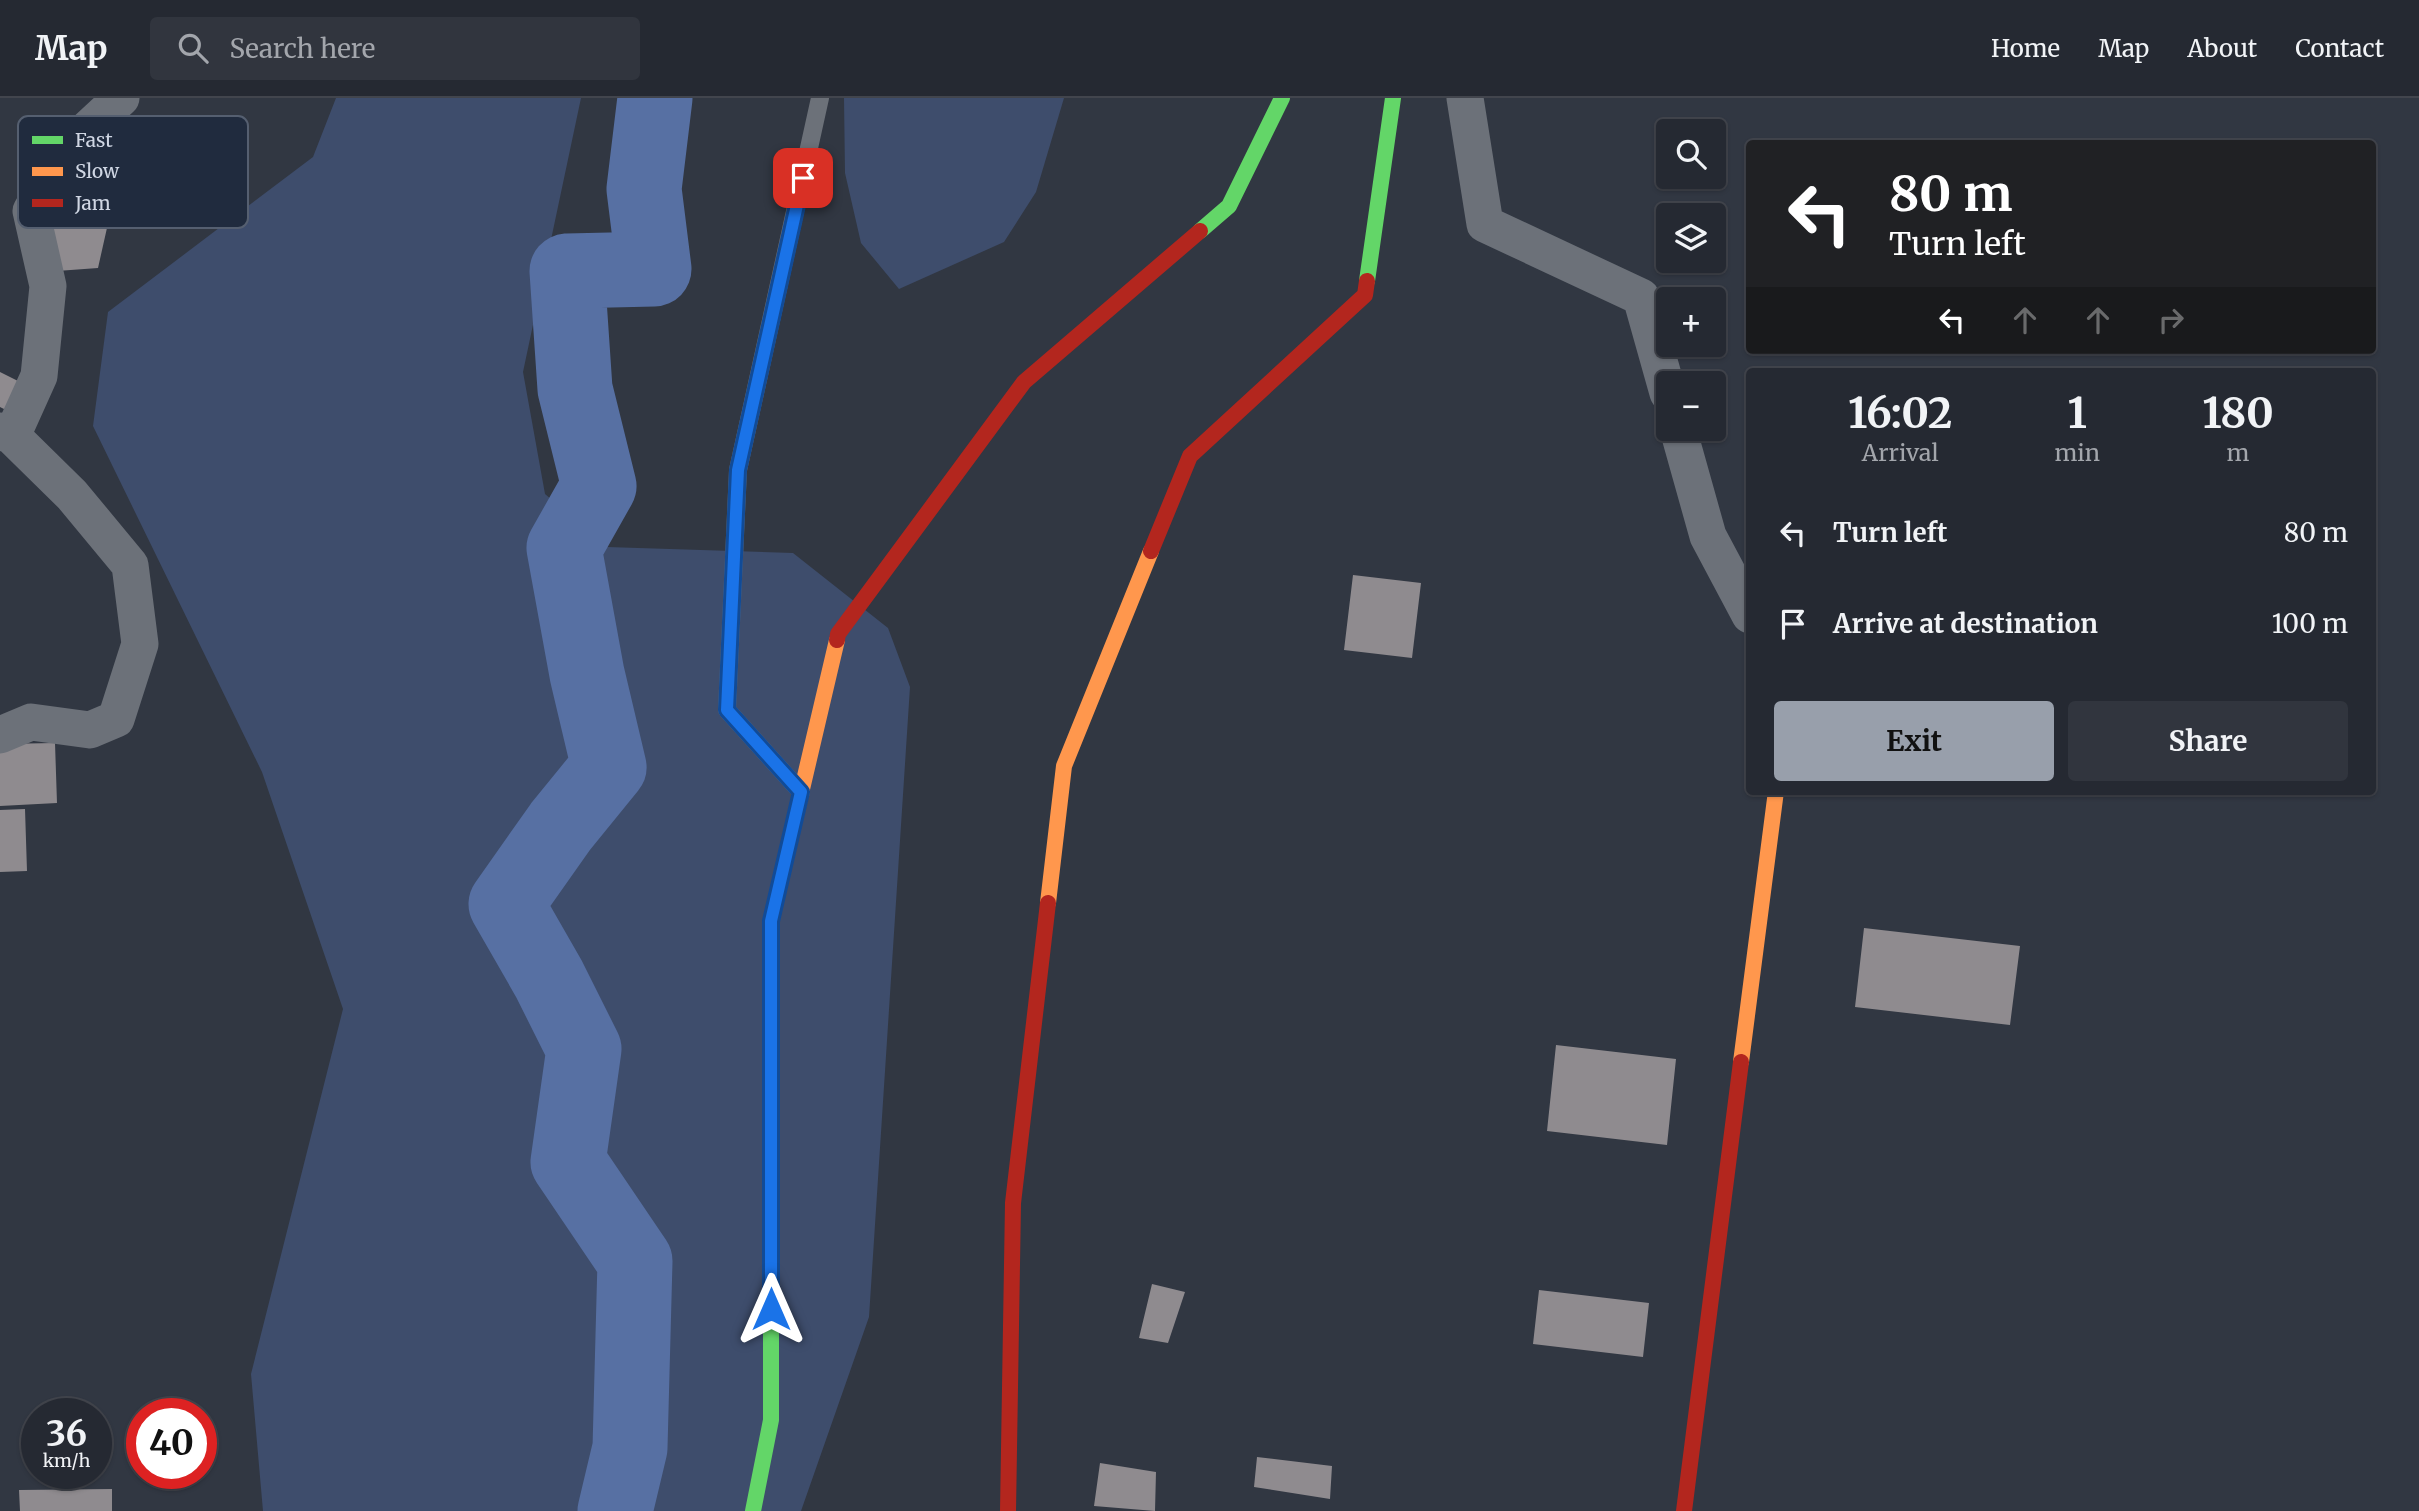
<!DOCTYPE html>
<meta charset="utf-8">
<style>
:root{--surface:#252932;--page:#31353e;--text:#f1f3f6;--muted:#a3a6ac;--line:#42454d;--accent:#989fab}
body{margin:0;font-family:Merriweather,serif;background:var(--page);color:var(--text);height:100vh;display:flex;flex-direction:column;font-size:26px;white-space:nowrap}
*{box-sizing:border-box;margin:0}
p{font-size:23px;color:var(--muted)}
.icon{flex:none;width:38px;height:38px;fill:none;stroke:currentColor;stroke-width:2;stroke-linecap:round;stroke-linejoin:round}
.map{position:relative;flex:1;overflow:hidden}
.details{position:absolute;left:1746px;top:270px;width:630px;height:427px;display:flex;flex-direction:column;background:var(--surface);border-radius:7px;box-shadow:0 2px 5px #0004,0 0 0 2px var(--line)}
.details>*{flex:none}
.hud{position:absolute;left:1746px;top:42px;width:630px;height:214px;border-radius:7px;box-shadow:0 2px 5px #0004,0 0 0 2px var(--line);background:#202124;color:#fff;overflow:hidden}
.tools{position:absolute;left:1656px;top:21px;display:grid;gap:14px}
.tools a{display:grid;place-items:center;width:70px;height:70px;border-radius:7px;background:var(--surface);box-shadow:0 2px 5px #0004,0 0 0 2px var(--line);font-size:35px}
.speed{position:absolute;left:21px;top:1300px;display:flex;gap:14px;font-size:35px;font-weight:700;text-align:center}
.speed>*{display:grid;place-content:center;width:91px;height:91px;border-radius:50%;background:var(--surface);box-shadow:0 2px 5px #0004,0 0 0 2px var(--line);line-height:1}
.speed small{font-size:18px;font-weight:400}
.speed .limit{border:10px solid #d22;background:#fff;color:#111}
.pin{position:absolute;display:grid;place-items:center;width:60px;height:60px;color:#fff;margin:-30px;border-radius:14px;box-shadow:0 4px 10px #0006}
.me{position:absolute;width:77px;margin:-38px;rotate:0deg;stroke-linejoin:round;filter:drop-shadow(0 0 5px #0008)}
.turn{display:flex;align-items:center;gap:24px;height:147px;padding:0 28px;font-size:32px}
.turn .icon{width:91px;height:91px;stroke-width:2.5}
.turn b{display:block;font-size:49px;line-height:60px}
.lanes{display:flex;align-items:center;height:66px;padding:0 28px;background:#0003;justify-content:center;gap:35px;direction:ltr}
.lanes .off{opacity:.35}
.eta{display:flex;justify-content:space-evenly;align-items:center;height:119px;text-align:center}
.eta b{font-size:42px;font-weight:700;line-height:49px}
.cta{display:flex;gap:14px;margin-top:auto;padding:14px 28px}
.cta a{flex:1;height:80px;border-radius:7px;background:var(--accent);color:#111;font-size:28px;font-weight:700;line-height:80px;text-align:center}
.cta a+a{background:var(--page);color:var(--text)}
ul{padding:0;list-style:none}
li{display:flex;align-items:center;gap:21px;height:91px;padding:0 28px}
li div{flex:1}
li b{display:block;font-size:26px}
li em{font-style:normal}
header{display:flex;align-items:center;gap:42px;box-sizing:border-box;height:98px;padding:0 35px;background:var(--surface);border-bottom:2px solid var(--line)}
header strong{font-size:33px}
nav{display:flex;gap:38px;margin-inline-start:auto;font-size:24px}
.search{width:490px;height:63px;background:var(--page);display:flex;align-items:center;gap:18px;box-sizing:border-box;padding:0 24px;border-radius:7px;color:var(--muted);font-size:26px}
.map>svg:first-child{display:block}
.green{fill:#3e4d6c}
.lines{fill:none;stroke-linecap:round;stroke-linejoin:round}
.river{stroke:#5770a3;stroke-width:75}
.building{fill:#8f8b8f}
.lane{stroke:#6c7179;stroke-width:18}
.street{stroke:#6c7179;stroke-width:37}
.fast{stroke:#63d668;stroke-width:16}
.slow{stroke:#ff974d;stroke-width:16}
.jam{stroke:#b3261e;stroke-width:16}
.route-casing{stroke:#114b97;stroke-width:18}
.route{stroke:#1a73e8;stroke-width:12}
.key{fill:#202b3e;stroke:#555f70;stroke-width:2}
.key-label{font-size:19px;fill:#d0d7e4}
</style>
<header>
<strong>Map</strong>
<div class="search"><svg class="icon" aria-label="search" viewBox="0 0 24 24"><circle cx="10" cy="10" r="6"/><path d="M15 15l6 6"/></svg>Search here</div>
<nav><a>Home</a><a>Map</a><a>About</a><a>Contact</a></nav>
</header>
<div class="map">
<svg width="2419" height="1413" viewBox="0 0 2419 1413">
<rect width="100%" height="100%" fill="#313742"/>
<!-- green -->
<path class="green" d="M336 0H581L523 274 545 396 607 449 793 455 888 530 910 589 869 1219 801 1413H263L251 1276 343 911 262 674 93 328 108 214 313 59Z
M844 0H1064L1036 94 1004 144 899 191 861 145 845 75Z"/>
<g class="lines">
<!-- river -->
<path class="river" d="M615 1413 630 1350 635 1163 568 1064 584 951 549 881 506 806 561 728 609 669 587 576 564 450 599 388 575 291 567 173 654 171 644 91 655 0"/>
</g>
<!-- building -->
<path class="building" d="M60 99 68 111 109 121 98 170 57 173 51 100Z
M0 274 20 284 6 312 0 309Z
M1353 477 1421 485 1412 560 1344 552Z
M55 645 57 705 0 708V646Z
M25 711 27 773 0 774V712Z
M1864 830 2020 848 2010 927 1855 909Z
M1556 947 1676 961 1667 1047 1547 1033Z
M1152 1186 1185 1194 1168 1245 1139 1240Z
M1539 1192 1649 1205 1643 1259 1533 1246Z
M1257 1359 1332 1368 1330 1401 1254 1389Z
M1100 1365 1156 1374 1155 1413 1094 1408Z
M112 1391V1413H20L19 1392Z"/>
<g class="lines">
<!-- lane -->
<path class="lane" d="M801 694 727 612 738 372 820 0"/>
<!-- street -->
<path class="street" d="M1465 0 1485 126 1641 199 1668 295
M1678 331 1708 438 1750 517
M0 333 12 338 39 278 48 188 31 113 67 50 121 0
M0 637 31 624 90 632 116 621 140 546 130 467 72 397 12 338"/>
<!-- fast -->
<path class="fast" d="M1200 133 1229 108 1282 0
M1367 183 1393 0
M753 1413 771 1322V857"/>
<!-- slow -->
<path class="slow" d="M1048 805 1064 668 1151 453
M771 857V823L837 542
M1741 964 1776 693"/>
<!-- jam -->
<path class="jam" d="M1151 453 1190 358 1365 197 1367 183
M837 542 838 536 1024 284 1200 133
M1008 1413 1013 1105 1048 805
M1684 1413 1741 964"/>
</g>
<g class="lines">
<!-- route casing -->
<g class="route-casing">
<path id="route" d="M771 1211V823L801 694 727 612 738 372 803 80"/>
</g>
<!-- route -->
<use href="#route" class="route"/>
</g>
<!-- legend -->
<rect x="18" y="18" width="230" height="112" rx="10" class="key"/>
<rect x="32" y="38" width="31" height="8" fill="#63d668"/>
<rect x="32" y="69" width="31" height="9" fill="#ff974d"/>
<rect x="32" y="101" width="31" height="8" fill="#b3261e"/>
<g class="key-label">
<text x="75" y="49">Fast</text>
<text x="75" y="80">Slow</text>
<text x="75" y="112">Jam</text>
</g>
</svg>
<div class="tools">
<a><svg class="icon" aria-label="search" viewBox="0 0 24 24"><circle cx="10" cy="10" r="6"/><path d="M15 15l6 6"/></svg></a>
<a><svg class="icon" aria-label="layers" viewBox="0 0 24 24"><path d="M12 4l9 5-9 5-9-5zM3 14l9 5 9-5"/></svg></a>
<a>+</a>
<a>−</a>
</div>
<div class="speed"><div>36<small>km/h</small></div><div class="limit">40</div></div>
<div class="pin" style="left:803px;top:80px;background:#d93025"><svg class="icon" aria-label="arrive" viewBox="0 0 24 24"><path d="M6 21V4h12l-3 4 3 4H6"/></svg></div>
<svg class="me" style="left:771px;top:1211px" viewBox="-20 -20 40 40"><path d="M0-17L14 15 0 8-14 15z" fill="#1a73e8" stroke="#fff" stroke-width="4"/></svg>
<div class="hud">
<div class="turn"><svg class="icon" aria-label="left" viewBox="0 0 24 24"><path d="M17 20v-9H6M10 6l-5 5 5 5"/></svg><div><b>80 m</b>Turn left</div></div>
<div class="lanes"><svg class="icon" aria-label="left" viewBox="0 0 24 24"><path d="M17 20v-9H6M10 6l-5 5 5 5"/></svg><svg class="icon off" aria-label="ahead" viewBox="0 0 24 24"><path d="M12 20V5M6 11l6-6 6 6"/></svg><svg class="icon off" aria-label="ahead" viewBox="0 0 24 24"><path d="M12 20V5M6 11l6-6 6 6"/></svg><svg class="icon off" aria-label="right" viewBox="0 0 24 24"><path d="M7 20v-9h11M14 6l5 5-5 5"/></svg></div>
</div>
<section class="details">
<div class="eta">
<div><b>16:02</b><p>Arrival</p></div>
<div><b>1</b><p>min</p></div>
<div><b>180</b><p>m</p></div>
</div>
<ul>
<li><svg class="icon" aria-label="left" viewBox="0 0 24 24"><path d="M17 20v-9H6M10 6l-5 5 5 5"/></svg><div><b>Turn left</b></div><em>80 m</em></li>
<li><svg class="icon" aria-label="arrive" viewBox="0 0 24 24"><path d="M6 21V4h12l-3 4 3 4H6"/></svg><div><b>Arrive at destination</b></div><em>100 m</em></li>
</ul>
<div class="cta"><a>Exit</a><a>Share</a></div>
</section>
</div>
